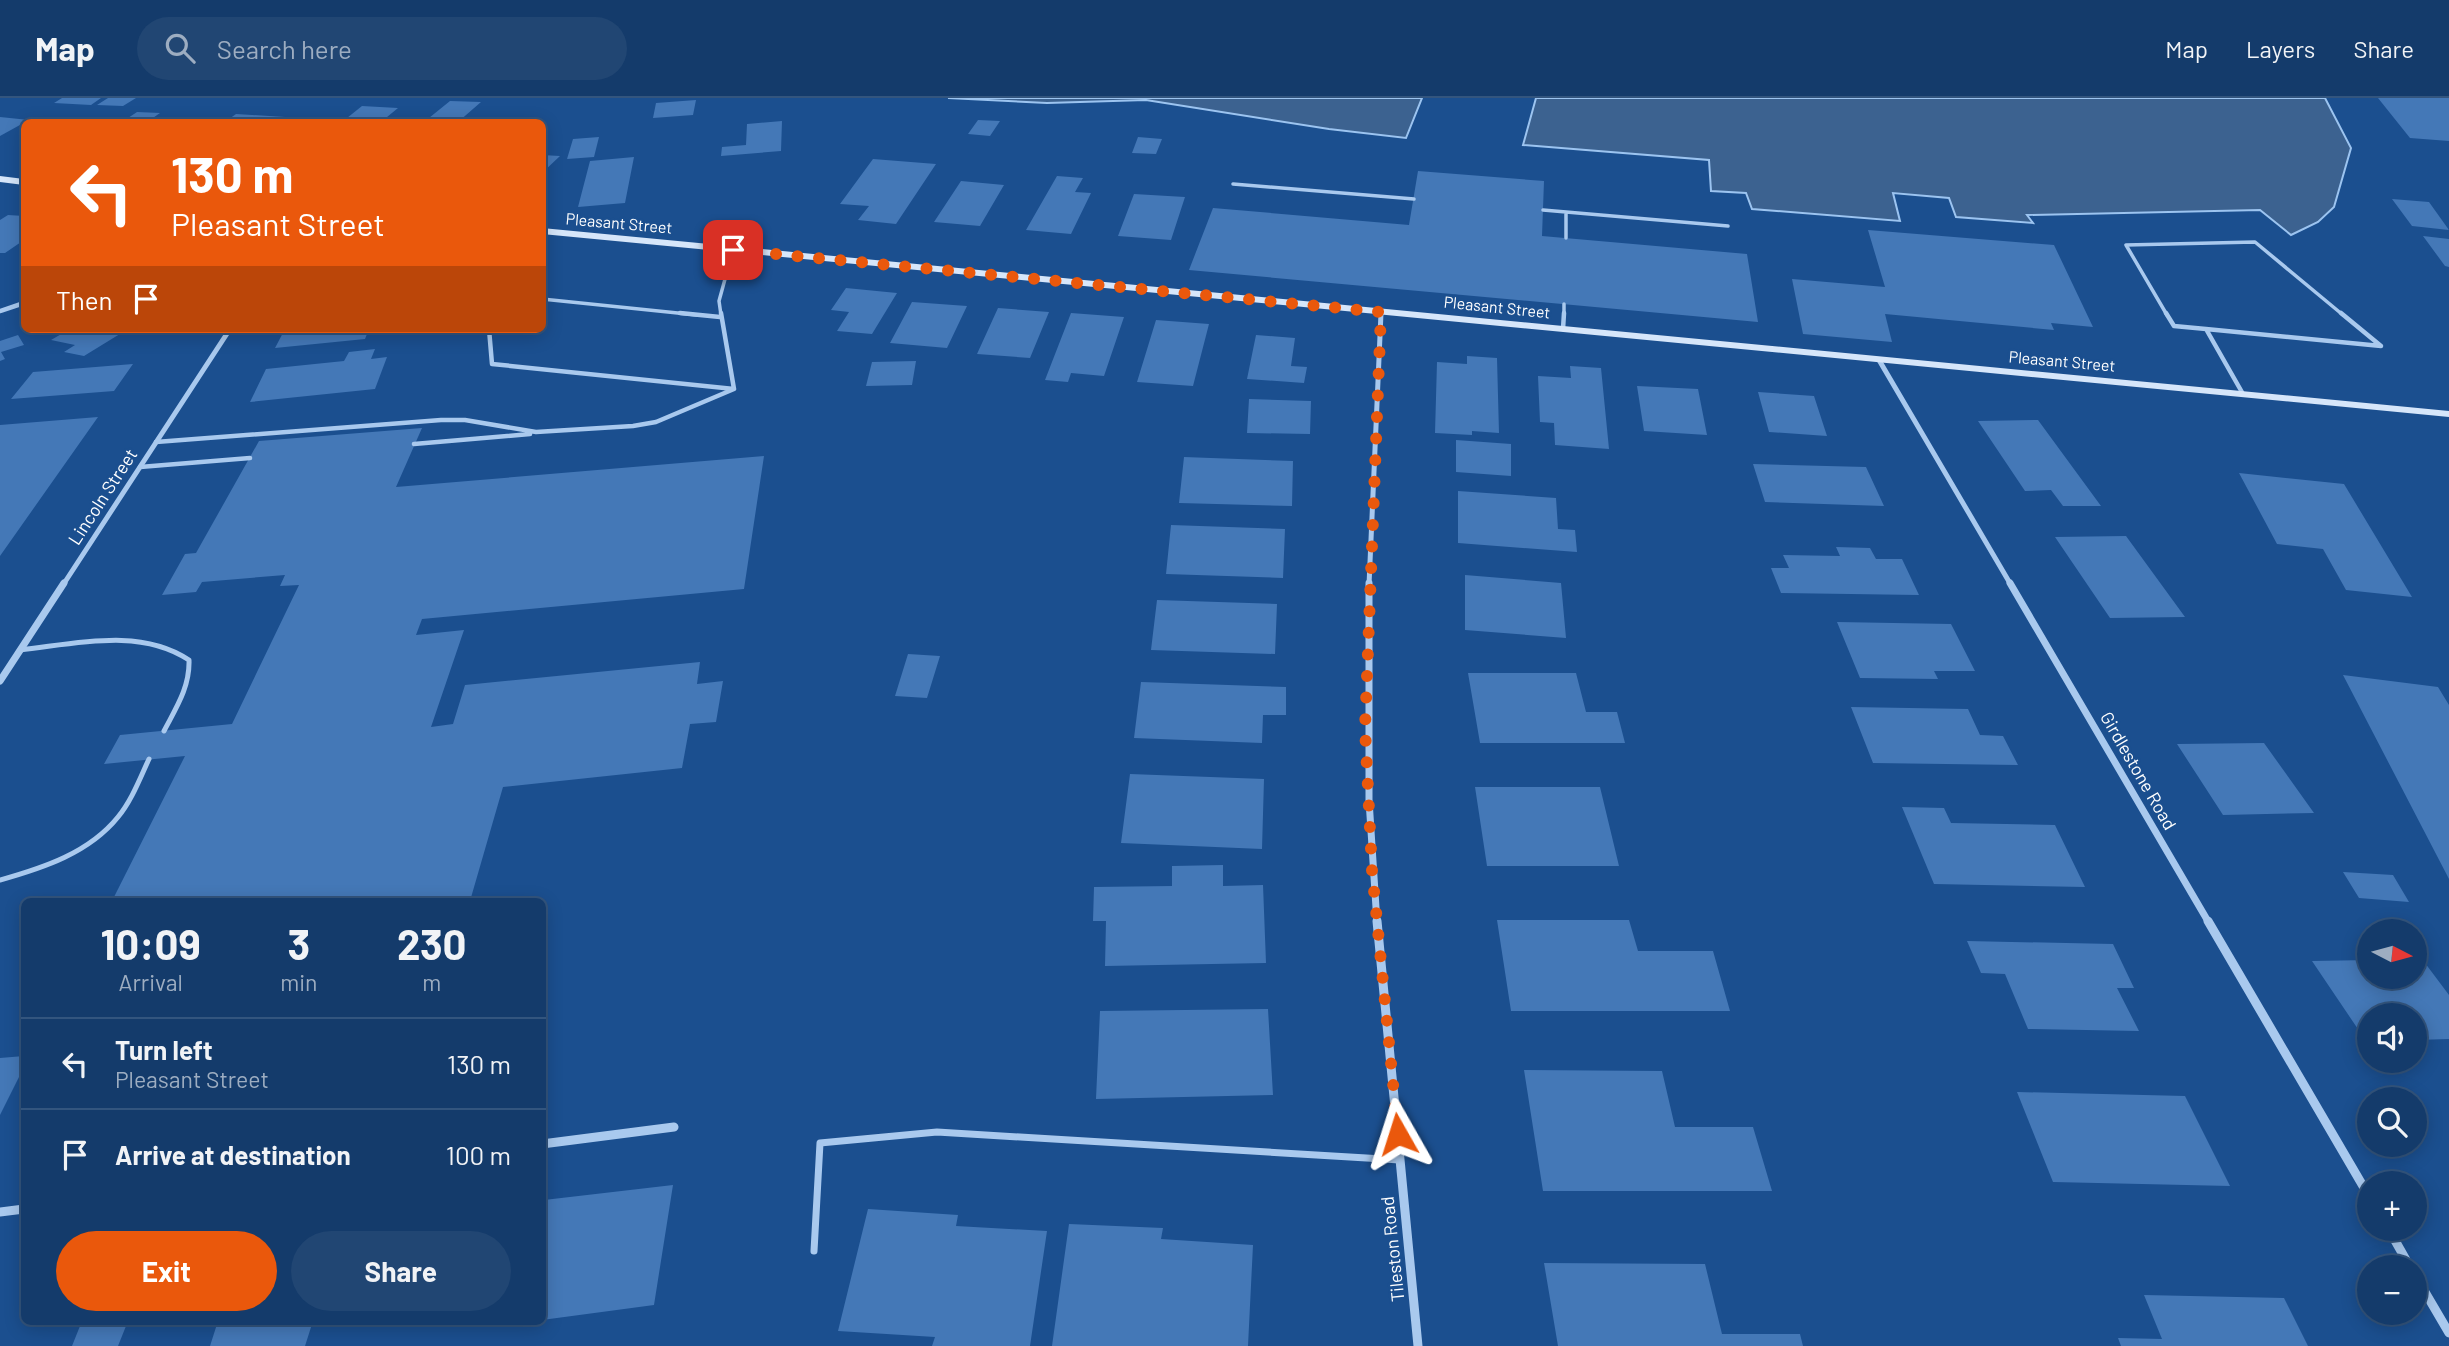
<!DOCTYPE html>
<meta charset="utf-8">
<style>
:root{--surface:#143b6b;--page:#214673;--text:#f1f3f6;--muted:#9dadc1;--line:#33557e;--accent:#ea580c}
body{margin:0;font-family:Barlow,sans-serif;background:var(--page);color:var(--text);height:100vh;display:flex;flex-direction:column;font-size:26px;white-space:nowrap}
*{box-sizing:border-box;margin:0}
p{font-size:23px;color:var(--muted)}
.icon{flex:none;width:38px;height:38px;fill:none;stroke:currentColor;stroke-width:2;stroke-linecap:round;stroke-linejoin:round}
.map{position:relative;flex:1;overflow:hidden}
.panel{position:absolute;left:21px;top:800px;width:525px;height:427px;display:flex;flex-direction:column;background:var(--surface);border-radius:10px;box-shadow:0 4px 18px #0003,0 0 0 2px var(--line)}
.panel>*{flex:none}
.banner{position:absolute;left:21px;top:21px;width:525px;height:214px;border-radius:10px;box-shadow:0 4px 18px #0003,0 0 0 2px var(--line);background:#ea580c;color:#fff;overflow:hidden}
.needle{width:46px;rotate:96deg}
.fabs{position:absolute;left:2357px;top:821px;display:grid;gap:14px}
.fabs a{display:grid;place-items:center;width:70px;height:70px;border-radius:50%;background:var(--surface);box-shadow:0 4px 18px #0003,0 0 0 2px var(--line);font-size:35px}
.pin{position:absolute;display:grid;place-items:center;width:60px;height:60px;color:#fff;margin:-30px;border-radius:14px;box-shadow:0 4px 10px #0006}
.me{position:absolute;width:77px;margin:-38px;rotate:354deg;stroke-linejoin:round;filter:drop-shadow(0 0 5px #0008)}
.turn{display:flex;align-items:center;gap:24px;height:147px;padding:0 35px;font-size:32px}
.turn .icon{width:91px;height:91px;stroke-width:2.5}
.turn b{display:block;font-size:49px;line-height:60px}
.then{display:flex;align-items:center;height:66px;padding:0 35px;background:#0003;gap:14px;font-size:26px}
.eta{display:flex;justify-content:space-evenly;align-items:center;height:119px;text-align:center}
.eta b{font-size:42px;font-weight:700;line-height:49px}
.button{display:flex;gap:14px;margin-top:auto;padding:14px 35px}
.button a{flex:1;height:80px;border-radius:42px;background:var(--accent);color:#fff;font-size:28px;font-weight:700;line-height:80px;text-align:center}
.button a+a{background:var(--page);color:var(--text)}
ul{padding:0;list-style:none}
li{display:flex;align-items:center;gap:21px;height:91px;padding:0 35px;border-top:2px solid var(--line)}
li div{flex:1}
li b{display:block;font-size:26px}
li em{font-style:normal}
header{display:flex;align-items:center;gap:42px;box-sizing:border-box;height:98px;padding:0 35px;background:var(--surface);border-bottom:2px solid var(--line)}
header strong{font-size:33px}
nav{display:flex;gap:38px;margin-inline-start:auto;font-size:24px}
.search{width:490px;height:63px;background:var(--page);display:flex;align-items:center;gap:18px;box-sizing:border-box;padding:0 24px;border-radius:38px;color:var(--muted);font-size:26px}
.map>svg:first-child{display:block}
.water{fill:#3c6290;stroke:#9cc4f0;stroke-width:2}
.building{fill:#4478b7}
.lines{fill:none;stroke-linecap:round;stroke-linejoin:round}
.lane-far3{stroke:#a9c9ee;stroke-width:3.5}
.lane-far2{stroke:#a9c9ee;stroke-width:4.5}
.lane-far1{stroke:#a9c9ee;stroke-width:5}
.lane{stroke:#a9c9ee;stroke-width:7}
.street-far3{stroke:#a9c9ee;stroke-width:4.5}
.street-far2{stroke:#a9c9ee;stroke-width:5}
.street-far1{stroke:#a9c9ee;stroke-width:7}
.street{stroke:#a9c9ee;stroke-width:9}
.secondary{fill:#d6e6fa;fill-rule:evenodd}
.route{stroke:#ea580c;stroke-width:12;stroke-dasharray:0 21.6}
.labels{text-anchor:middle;stroke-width:5;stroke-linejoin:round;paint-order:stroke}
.far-street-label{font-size:16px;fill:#fff;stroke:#1b4f8f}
.street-label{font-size:18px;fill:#fff;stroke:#1b4f8f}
</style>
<header>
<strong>Map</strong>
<div class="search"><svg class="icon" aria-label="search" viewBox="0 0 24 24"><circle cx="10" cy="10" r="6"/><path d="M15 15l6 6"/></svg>Search here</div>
<nav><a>Map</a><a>Layers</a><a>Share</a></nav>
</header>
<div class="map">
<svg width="2449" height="1248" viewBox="0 0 2449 1248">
<rect width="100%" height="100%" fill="#1b4f8f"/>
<!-- water -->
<path class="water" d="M948 0H1422L1406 40 1329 31 1146 2 1047 5Z
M1536 0H2325L2351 50 2334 109 2318 124 2291 137 2260 112 2027 117 2033 125 1956 119 1949 100 1893 95 1900 123 1752 111 1746 95 1711 93 1709 62 1523 47Z"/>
<!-- building -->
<path class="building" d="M62 0H101L91 7 54 5Z
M108 0H136L123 8 97 7Z
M2378 0H2449V43L2410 40Z
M696 2 693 17 653 20 656 5Z
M450 3 481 4 458 24H424Z
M362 8 398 10 381 24H342Z
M137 14 160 15 147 24H122Z
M236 16 285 19 278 24H225Z
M0 19 29 22 0 38Z
M978 22 1000 23 990 38 968 36Z
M782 23 781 53 721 58 722 49 746 47 747 26Z
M599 39 594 59 567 61 573 41Z
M1138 39 1162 41 1156 56 1132 55Z
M542 57 560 58 542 75Z
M634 59 625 105 578 109 590 63Z
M873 61 936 66 896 126 858 122 869 108 840 106Z
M1418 73 1544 83 1542 138 1747 156 1758 224 1189 172 1213 110 1409 127Z
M1057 78 1083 80 1075 94 1091 95 1071 136 1026 132Z
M961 83 1004 87 980 128 934 124Z
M1134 96 1185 99 1171 142 1118 138Z
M2392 101 2429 104 2449 132 2412 128Z
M8 117 24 118V142L5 155H0V122Z
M1868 132 2054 147 2093 229 2051 225 2054 232 1885 216 1892 244 1803 236 1792 181 1885 189Z
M2423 138 2449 141V169L2445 168Z
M846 190 897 195 872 236 837 233 849 214 831 212Z
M912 204 967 208 947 250 890 245Z
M998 210 1049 214 1030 260 977 256Z
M1071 215 1124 219 1104 278 1071 275 1068 284 1045 282Z
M1156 222 1209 226 1193 288 1137 284Z
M70 231H128L84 258 64 254 75 247 51 242Z
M285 231H369L365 241 275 250Z
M18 237 24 247 1 254 5 261 0 263V243Z
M1256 237 1295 240 1291 268 1307 269 1304 285 1247 281Z
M375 251 371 261 387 259 375 291 250 304 266 271 344 263 349 254Z
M1467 258 1497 260 1499 335 1472 333V337L1435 335 1437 264 1467 266Z
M916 263 912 287 866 288 872 264Z
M133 266 114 293 11 301 33 274Z
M1570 268 1601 270 1609 351 1555 347 1554 325 1540 324 1538 278 1571 280Z
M1637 288 1698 291 1707 337 1644 333Z
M1758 294 1814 298 1827 338 1769 334Z
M1249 301 1311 303 1310 336 1247 335Z
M98 319 0 458V327Z
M2038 322 2101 408H2063L2051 392 2025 393 1978 323Z
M422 330 396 389 764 358 744 491 422 521 416 537 464 532 431 629 453 626 465 587 700 564 697 586 723 583 716 624 690 626 682 670 503 689 470 803H112L185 658 104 666 120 637 232 626 299 487 280 488 285 477 202 484 196 494 162 497 185 456 196 455 259 343Z
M1456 342 1511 346V378L1456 374Z
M1184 359 1293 363 1292 408 1179 405Z
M1753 366 1866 369 1884 408 1765 404Z
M2239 375 2344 386 2412 499 2346 492 2323 451 2277 446Z
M1458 393 1556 400 1558 431 1575 432 1577 454 1458 445Z
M1171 427 1285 431 1283 480 1166 476Z
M2126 438 2185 519 2110 520 2055 439Z
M1836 449 1870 450 1876 461H1902L1919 497 1781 495 1771 470H1789L1783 457 1840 458Z
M1465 477 1561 485 1566 540 1465 532Z
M1157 502 1277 506 1275 556 1151 552Z
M1837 524 1951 526 1975 573H1934L1938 581 1860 580Z
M908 556 940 558 927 600 895 598Z
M1468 575H1576L1586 614H1617L1625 645H1480Z
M2343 577 2438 589 2449 607V781Z
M1141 584 1286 589V617H1263L1262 645 1134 640Z
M1851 609 1968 611 1980 637 2003 638 2018 667 1873 665Z
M2264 645 2314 715 2223 717 2177 646Z
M1130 676 1264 681 1262 751 1121 745Z
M1475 689H1600L1619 768H1487Z
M1902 709 1944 710 1951 725 2055 727 2085 789 1934 786Z
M1223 767V788L1263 787 1266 865 1105 868 1106 823H1093L1094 789 1172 788V768Z
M2343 774 2393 777 2409 804 2359 800Z
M1497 822H1629L1638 853H1713L1730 913H1511Z
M1967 843 2113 846 2134 890H2117L2139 933 2028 931 2005 876 1981 875Z
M2415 861H2422L2449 897V941L2415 942V917H2370V943H2366L2312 863 2370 862V878H2415Z
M1268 911 1273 997 1096 1001 1100 913Z
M24 958V969L0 1017V960Z
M1524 972 1662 973 1675 1029H1753L1772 1093H1543Z
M2017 994 2185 998 2230 1088 2053 1084Z
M673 1087 654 1207 542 1222 544 1102Z
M868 1111 958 1117 956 1128 1047 1133 1030 1248H932L935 1239 838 1233Z
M1069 1126 1163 1130 1161 1141 1253 1147 1248 1248H1052Z
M1544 1165 1705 1166 1722 1236H1800L1803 1248H1558Z
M2144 1197 2284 1200 2308 1248H2121L2118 1240 2162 1241Z
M82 1223H128L118 1248H72Z
M218 1223H313L305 1248H210Z"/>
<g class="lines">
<!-- lane-far3 -->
<path class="lane-far3" d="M1233 86 1414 101
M1543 112 1728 128
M1566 114V140
M542 201 697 217
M721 217 719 203 733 152
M1564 217V206
M2167 217 2126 147 2255 144 2343 217"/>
<!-- lane-far2 -->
<path class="lane-far2" d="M680 215 720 219
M721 215 734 291
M2166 215 2174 228 2206 231
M1563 231 1564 215
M2206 231 2381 248 2341 215
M2206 231 2243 296
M156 344 441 322H465L536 334 633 328 656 324 734 291 492 266 489 231
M414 346 530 336
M140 369 250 360"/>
<!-- lane-far1 -->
<path class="lane-far1" d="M20 552C75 546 140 529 189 562 190 589 176 610 164 633
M0 782C43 770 89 755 118 719 132 702 140 680 149 661"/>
<!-- lane -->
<path class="lane" d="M814 1153 820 1045 937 1034 1400 1062"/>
<!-- street-far3 -->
<path class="street-far3" d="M0 213 24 205
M1381 217V214"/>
<!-- street-far2 -->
<path class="street-far2" d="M1879 262 2011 487
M63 487 230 231
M1369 487 1381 215"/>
<!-- street-far1 -->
<path class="street-far1" d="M1369 485V702L1377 825
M2010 485 2209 825
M0 583 64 485"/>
<!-- street -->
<path class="street" d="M1377 823 1418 1248
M2208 823 2370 1100
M542 1046 674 1029
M0 1114 24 1111
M2388 1130 2410 1169
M2415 1177 2449 1235"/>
<!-- secondary -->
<path class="secondary" d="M0 78 24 81V87L0 84Z
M542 130 2449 313V319L542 136Z"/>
</g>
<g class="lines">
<!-- route -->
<path class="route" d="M733 152 1381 214 1365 630 1372 772 1398 1036"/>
</g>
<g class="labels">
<!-- far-street labels -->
<g class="far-street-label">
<text transform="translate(619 125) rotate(5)" y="6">Pleasant Street</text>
<text transform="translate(1497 209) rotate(6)" y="6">Pleasant Street</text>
<text transform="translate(2062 263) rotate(5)" y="6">Pleasant Street</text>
</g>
<!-- street labels -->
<g class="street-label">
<text transform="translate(103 399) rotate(-57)" y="6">Lincoln Street</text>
<text transform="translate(2138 673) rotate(60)" y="6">Girdlestone Road</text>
<text transform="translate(1393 1151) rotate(-96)" y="6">Tileston Road</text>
</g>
</g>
</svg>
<div class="fabs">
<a><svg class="needle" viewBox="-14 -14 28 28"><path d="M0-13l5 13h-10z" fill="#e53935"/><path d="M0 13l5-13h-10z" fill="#9dadc1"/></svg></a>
<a><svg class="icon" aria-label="sound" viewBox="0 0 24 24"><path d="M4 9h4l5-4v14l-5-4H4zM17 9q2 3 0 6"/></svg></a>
<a><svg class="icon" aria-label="search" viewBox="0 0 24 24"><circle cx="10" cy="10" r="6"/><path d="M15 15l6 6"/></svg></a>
<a>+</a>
<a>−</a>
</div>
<div class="pin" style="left:733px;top:152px;background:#d93025"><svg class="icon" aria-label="arrive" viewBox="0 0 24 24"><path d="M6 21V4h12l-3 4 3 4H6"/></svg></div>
<svg class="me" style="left:1398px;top:1036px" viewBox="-20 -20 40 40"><path d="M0-17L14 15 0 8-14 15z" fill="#ea580c" stroke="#fff" stroke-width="4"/></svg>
<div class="banner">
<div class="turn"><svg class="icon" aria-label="left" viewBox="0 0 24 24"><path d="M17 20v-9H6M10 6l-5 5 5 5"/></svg><div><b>130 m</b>Pleasant Street</div></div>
<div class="then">Then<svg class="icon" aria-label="arrive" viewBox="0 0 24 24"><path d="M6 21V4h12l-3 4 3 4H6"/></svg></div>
</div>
<section class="panel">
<div class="eta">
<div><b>10:09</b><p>Arrival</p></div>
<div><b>3</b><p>min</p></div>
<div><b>230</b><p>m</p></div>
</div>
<ul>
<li><svg class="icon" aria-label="left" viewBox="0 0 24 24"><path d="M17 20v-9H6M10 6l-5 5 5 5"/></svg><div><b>Turn left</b><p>Pleasant Street</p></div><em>130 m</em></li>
<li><svg class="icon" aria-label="arrive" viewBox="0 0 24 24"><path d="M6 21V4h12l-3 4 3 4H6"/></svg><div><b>Arrive at destination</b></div><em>100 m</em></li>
</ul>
<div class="button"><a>Exit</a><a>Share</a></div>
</section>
</div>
